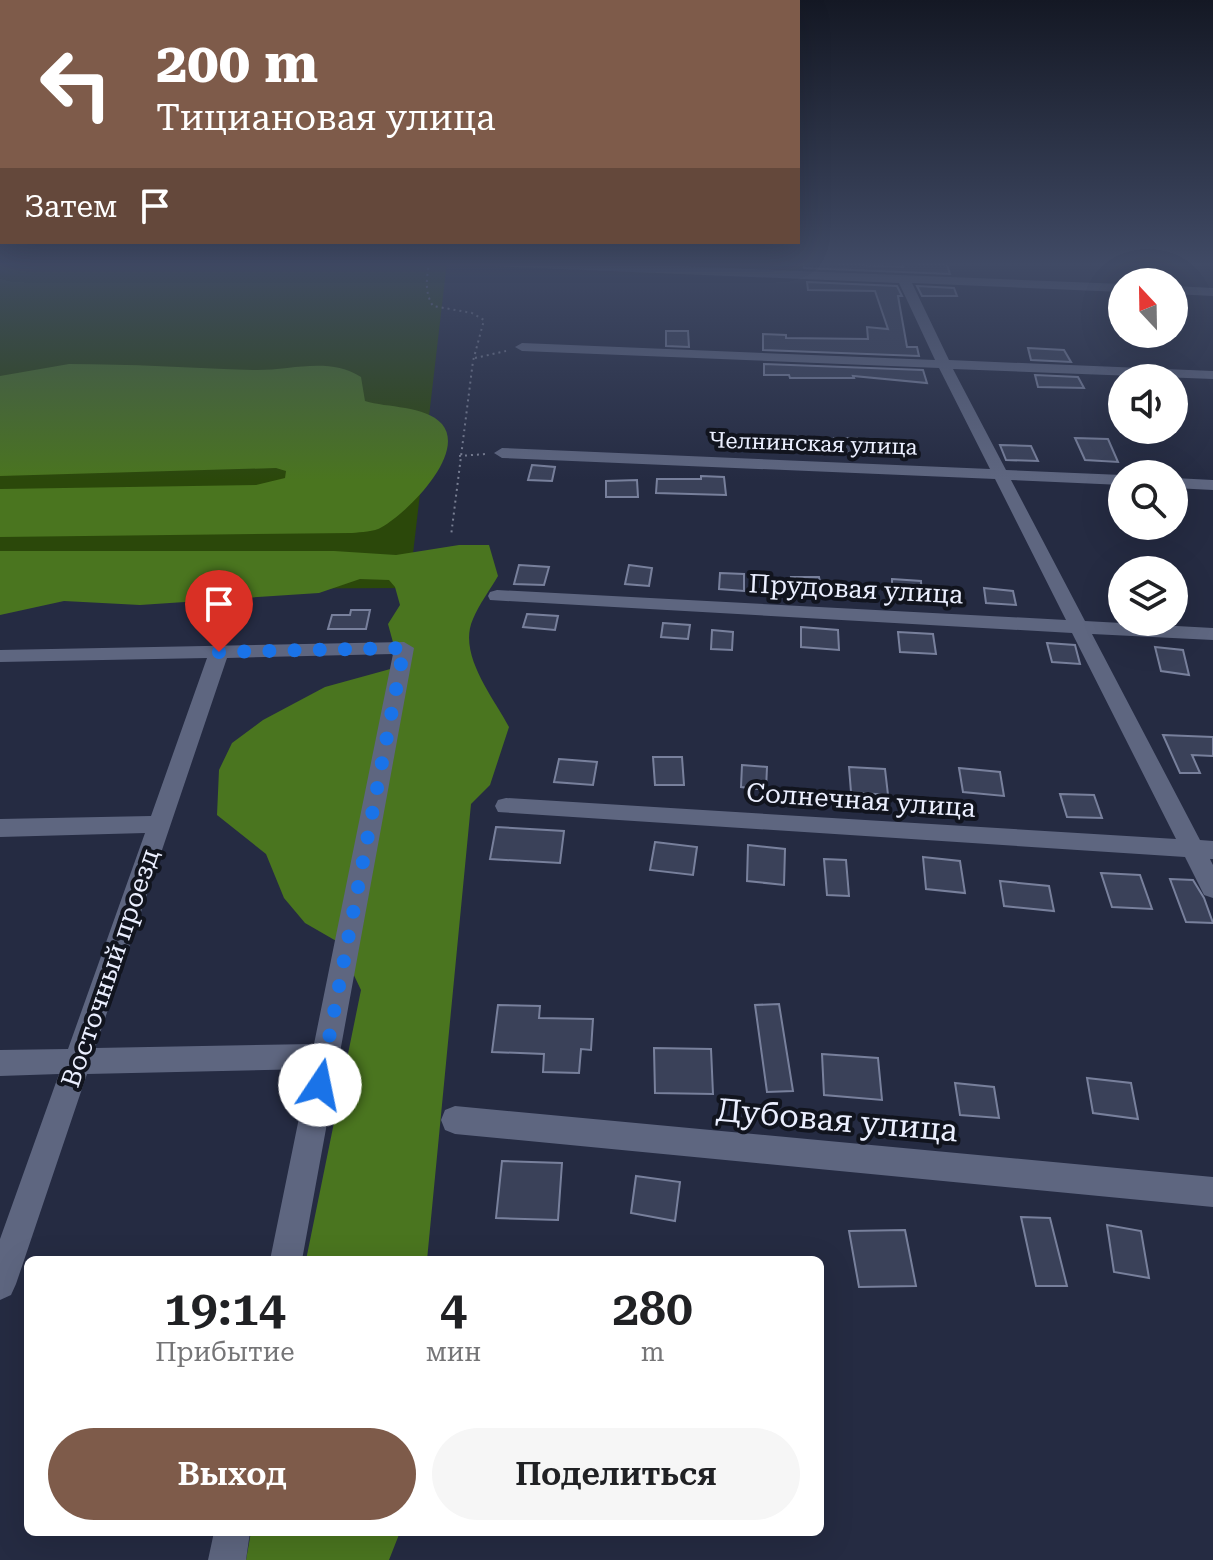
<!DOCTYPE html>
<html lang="ru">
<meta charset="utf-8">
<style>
:root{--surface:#fff;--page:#f6f6f6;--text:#202124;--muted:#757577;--accent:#7e5b4a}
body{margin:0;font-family:"Roboto Serif",serif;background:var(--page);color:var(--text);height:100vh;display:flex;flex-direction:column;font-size:30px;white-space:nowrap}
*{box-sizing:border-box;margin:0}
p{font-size:26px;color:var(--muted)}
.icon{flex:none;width:44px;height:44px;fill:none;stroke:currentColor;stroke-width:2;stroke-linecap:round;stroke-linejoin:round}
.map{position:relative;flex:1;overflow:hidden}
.side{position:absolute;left:24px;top:1256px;width:800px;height:280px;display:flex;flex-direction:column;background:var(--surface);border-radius:12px;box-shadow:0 8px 32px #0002}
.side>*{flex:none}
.banner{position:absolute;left:0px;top:0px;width:800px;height:244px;box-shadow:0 8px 32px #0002;background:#7e5b4a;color:#fff;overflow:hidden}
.needle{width:52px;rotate:338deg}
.tools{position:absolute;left:1108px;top:268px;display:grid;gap:16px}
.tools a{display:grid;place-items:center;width:80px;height:80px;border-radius:50%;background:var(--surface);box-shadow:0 8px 32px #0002;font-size:40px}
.pin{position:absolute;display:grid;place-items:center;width:68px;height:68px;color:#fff;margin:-82px -34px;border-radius:50% 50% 50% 0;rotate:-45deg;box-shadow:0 0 8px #0007}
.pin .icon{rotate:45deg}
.me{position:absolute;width:88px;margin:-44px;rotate:11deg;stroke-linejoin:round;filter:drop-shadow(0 0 6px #0008)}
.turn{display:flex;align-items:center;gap:28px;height:168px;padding:0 24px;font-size:36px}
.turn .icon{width:104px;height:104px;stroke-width:2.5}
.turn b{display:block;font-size:56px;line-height:68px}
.then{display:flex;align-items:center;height:76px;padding:0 24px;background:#0003;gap:16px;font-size:30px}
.eta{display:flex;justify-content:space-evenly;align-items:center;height:136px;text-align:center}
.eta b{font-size:48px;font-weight:600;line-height:56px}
.cta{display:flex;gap:16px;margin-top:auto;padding:16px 24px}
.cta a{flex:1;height:92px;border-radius:48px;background:var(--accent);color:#fff;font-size:32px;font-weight:600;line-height:92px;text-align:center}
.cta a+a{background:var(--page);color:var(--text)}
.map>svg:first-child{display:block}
.green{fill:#2b480a}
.forest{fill:#4a751f}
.building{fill:#3a4159;stroke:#78809c;stroke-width:2}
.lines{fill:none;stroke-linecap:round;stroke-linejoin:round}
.path{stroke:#797f93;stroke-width:2;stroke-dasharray:2 4;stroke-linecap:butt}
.minor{fill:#5e6680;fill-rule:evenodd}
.route{stroke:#1a73e8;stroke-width:14;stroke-dasharray:0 25.2}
.labels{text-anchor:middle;stroke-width:8;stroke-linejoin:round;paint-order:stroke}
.far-street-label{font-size:22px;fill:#ebefff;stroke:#11141e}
.street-label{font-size:26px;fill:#ebefff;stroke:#11141e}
.near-street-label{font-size:32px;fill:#ebefff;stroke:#11141e}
</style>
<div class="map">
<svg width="1213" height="1560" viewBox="0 0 1213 1560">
<rect width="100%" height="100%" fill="#252b42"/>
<!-- green -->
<path class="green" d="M0 262H447L409 588 0 590Z"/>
<!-- forest -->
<path class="forest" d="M69 364C131 364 191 368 253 370 290 371 328 356 361 377L365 401C387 408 425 405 442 424 467 454 407 513 382 527 374 532 361 532 352 533L0 537V489L256 485 285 478 286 471 276 468 0 476V376Z
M459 545H489L498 576C490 590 479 604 473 619 457 654 494 698 509 727L490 785 471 804 427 1260H306L361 990 338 942 305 923 284 898 266 854 217 815 219 770 232 743 263 720 325 687 394 668 397 657 388 624 400 605 395 587 389 580 360 579 319 593 140 605 64 601 0 615V551H334L396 555Z
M251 1532H400L389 1560H246Z"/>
<!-- building -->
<path class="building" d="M803 262 903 267 902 263 947 265 950 274 804 268Z
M807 282 897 286 902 296H898L907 347H917L919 356 763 350V334L786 335V338L868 339 867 327 888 329 875 291 808 290Z
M917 286 954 288 957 296H922Z
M666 331H688L689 347 666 346Z
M1028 348 1064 350 1071 362 1031 360Z
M764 364 923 370 927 383 853 376 854 378H790L789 375H764Z
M1035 375 1078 377 1084 388 1038 387Z
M834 438H857L860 453 836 452Z
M1075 438 1108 439 1118 462 1085 460Z
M1000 445 1031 446 1038 461 1006 460Z
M532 465 555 467 552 481 528 480Z
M701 476 724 477 726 495 656 493 657 479H701Z
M637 480 638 497H606V481Z
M519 565 549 567 544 585 514 584Z
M629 565 652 568 649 586 625 584Z
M720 573 744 574V591L719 589Z
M791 577H819L822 592 793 591Z
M892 579 921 581 922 600 892 597Z
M984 588 1013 591 1016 605 986 603Z
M351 610H370L366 629H328L332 615H350Z
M527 614 558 616 555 630 523 627Z
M663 623 690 625 688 639 661 637Z
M801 627 838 630 839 650 801 647Z
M712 630 733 632 732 650 711 649Z
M898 632 933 634 936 654 900 652Z
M1047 643 1075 645 1080 664 1052 662Z
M1155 647 1183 650 1189 675 1161 671Z
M1163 735 1213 737V756L1192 755 1200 773H1180Z
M653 757H682L684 785H655Z
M559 759 597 762 593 785 554 782Z
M742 765 767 767 766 790 741 787Z
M849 767 885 769 888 795 851 792Z
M959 768 1000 772 1004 796 963 792Z
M1060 794 1094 795 1102 818 1067 817Z
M496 827 564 831 560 863 490 859Z
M655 842 697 847 693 875 650 870Z
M748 845 785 849 784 885 747 881Z
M923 857 960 861 965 893 926 889Z
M824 859 846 860 849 896 827 895Z
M1101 873 1140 875 1152 909 1112 907Z
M1170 879 1193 880 1204 898 1213 923 1186 922Z
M1000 881 1049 886 1054 911 1004 906Z
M779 1004 793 1091 767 1092 755 1005Z
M498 1005 540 1006 539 1018 593 1019 591 1050 581 1049 579 1073 543 1072 544 1054 492 1052Z
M654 1048 711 1049 713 1094 655 1093Z
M822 1054 878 1058 882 1100 824 1095Z
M1087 1078 1131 1083 1138 1119 1093 1113Z
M955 1083 994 1087 999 1118 960 1115Z
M502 1161 562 1163 558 1220 496 1218Z
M636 1176 680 1182 675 1221 631 1213Z
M1021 1217 1050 1218 1067 1286H1036Z
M1107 1225 1141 1231 1149 1278 1114 1272Z
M905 1230 916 1286 859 1287 849 1231Z"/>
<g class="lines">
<!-- path -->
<path class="path" d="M429 262C427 277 424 292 433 306L472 313 484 320 473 361 451 536
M475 358 506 351
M459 456 486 454"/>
<!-- minor -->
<path class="minor" d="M485 262H580L1122 284V292L912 283 949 360 1213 371V379L953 369 1006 470 1122 475V485L1011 480 1085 621 1213 628V640L1092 634 1200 840 1213 841V859H1210L1213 865V898L1204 895 1185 857 498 812 495 806 498 800 506 798 1176 839 1072 633 490 600 488 596 490 592 497 590 1066 620 995 479 502 458 494 453 502 448 990 469 939 368 522 351 515 347 522 343 935 360 899 283 491 266Z
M1174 286 1213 288V296L1174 294Z
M1174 478 1213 480V490L1174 488Z
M404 642 414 648 302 1260H270L309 1069 87 1074 16 1284 11 1295 0 1300V1239L59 1074 0 1076V1050L68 1049 145 833 0 837V819L151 816 207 658 0 662V650ZM393 654 314 1044 95 1048 227 658Z
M455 1106 1213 1177V1207L455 1134 445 1130 441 1120 445 1110Z
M214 1532H250L246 1560H208Z"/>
</g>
<!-- sky -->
<linearGradient id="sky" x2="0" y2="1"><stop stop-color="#141824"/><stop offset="0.55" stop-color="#404a65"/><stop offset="1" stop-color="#404a65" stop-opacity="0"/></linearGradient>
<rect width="1213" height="480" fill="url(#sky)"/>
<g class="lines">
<!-- route -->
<path class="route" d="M219 652 404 648 320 1085"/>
</g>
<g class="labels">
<!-- far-street labels -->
<g class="far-street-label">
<text transform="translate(813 443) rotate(2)" y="8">Челнинская улица</text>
</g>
<!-- street labels -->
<g class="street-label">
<text transform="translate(856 589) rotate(3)" y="9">Прудовая улица</text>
<text transform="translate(861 800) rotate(4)" y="9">Солнечная улица</text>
<text transform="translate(110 968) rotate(-71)" y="9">Восточный проезд</text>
</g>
<!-- near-street labels -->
<g class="near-street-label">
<text transform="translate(837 1120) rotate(5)" y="11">Дубовая улица</text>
</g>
</g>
</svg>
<div class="tools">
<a><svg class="needle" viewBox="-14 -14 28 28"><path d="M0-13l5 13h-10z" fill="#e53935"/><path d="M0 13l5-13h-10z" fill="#757577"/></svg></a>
<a><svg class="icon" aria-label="sound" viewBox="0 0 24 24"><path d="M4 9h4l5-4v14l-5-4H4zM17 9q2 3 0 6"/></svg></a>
<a><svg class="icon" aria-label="search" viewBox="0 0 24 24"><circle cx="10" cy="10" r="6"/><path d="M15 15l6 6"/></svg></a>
<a><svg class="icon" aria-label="layers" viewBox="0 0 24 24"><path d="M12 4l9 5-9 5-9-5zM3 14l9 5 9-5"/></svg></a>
</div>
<div class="pin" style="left:219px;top:652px;background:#d93025"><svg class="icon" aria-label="arrive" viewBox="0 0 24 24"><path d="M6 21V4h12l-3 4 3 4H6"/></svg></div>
<svg class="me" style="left:320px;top:1085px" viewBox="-20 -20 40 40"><circle r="19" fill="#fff"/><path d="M0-13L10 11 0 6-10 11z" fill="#1a73e8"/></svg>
<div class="banner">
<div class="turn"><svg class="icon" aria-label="left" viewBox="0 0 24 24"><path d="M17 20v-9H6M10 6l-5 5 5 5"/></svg><div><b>200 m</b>Тициановая улица</div></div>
<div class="then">Затем<svg class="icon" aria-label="arrive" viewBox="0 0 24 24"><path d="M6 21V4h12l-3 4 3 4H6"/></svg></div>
</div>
<section class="side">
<div class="eta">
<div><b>19:14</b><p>Прибытие</p></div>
<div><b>4</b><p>мин</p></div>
<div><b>280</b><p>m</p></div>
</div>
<div class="cta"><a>Выход</a><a>Поделиться</a></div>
</section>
</div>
